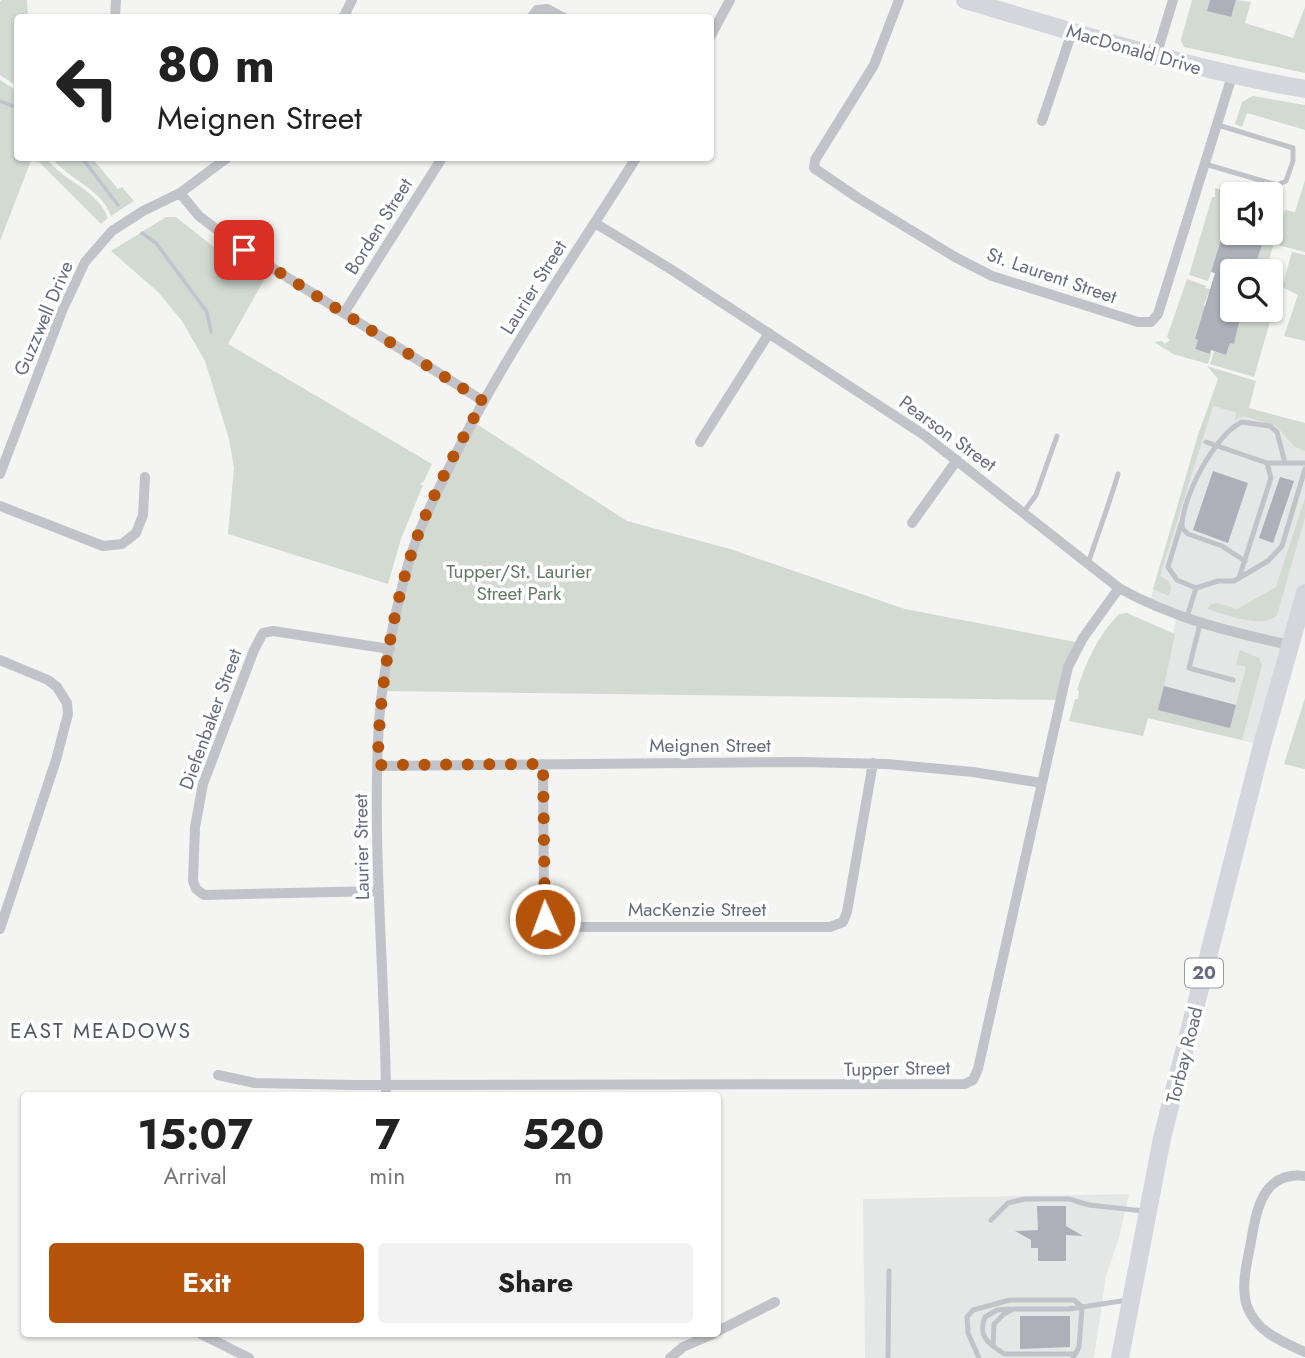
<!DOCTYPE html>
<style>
:root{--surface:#fff;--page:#f2f2f2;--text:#222;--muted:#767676;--accent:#b45309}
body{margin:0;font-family:Jost,sans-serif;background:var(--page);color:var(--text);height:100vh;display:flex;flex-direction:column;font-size:26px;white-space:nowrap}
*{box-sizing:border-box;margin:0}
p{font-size:23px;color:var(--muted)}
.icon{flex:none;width:38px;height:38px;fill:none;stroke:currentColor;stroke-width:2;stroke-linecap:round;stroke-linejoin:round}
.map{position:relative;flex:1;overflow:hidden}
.sheet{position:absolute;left:21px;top:1092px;width:700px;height:245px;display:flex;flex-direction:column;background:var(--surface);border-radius:7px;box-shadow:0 2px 5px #0004}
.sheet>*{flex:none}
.hud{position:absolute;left:14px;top:14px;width:700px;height:147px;border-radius:7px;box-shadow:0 2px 5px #0004;background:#fff;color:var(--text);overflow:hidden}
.controls{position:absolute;left:1220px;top:182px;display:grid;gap:14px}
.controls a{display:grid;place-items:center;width:63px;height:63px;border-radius:7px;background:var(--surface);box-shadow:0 2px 5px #0004;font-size:35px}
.pin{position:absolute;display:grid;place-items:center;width:60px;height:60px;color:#fff;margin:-30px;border-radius:14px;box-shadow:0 4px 10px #0006}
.me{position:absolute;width:77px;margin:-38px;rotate:358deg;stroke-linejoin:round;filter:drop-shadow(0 0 5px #0008)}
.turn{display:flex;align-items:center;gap:24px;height:147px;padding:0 28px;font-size:32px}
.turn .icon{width:91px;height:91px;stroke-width:2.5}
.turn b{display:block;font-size:49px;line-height:60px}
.eta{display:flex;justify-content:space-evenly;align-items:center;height:119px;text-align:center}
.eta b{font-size:42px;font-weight:700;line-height:49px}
.action{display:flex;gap:14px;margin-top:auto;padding:14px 28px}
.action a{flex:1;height:80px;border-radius:7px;background:var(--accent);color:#fff;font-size:28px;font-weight:700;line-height:80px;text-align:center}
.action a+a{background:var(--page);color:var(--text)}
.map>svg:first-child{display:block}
.built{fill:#e5e6e6}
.green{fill:#d2dad2}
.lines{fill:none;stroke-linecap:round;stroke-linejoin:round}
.stream{stroke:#bfc4cd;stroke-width:3.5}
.building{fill:#adb0b8}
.lane{stroke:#c1c3c8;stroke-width:5}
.street{stroke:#c1c3c8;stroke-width:10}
.primary{stroke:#d5d6dc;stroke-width:18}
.route{stroke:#b45309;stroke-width:12;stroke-dasharray:0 21.6}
.labels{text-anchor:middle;stroke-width:7;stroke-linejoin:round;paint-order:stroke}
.shield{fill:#fff;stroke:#9598a7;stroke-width:2}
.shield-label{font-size:18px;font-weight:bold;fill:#676c81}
.street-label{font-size:19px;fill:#676c81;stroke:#fff}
.park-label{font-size:19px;fill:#657968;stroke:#fff}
.neighbourhood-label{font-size:21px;letter-spacing:2px;fill:#545867;stroke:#fff}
</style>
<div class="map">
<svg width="1305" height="1358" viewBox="0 0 1305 1358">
<rect width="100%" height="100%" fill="#f4f5f2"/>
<!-- built -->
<path class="built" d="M1212 402 1305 429V593L1262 745 1152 719 1177 616 1149 605 1198 435Z
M1129 1194 1119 1238 1106 1276 1094 1358H865L863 1199Z"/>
<!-- green -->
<path class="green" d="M2 0H27L28 17 18 18 17 86 0 75V2Z
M1192 0H1210L1208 11 1230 17 1236 0 1251 2 1245 23 1293 38 1305 7V73L1184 47 1181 40Z
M0 80 17 91 18 158H32L0 241Z
M1253 96 1305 105V130L1247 113 1242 127 1235 124 1242 102Z
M35 158H46C64 182 97 189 108 218L101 224Z
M52 158H92L118 189 122 187 134 201 111 216C101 188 69 180 52 158Z
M1305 180V252L1278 245 1276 241 1285 210 1295 212Z
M1215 188 1235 194H1232V216L1228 227H1225L1221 239 1225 241 1217 254 1208 281 1189 275 1212 197H1215Z
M1271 205 1283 209 1266 271H1253L1263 233H1270L1271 208 1280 210Z
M166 217H176L181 221 224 255 264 280 228 344 432 464 424 481 420 484 423 485 401 539 388 584 228 534 234 468 229 439 205 361 182 321 158 292 111 251Z
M1292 252 1305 255V341L1284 336 1298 295 1282 287Z
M1187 279 1206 286 1205 288 1210 289 1204 305 1208 307 1195 339 1198 340 1195 349 1210 354 1212 351 1208 364 1173 354 1154 342 1162 341 1165 344 1170 340 1167 337Z
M1271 296 1276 301 1254 377 1210 364 1214 351 1226 355 1230 343H1234L1242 310H1270Z
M1207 366 1256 381 1249 408 1305 423V451L1295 447 1276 426 1243 416 1235 420 1236 412 1213 406 1160 576 1169 581 1171 589 1169 596 1153 589 1198 435 1218 379Z
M472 421 627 521 730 549 905 609 1081 643 1059 700 383 691 411 557Z
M1305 498V517L1277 615C1263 630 1225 614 1207 609L1211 604 1217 603 1237 609 1276 587Z
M1127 613 1175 634 1159 710 1230 728 1246 667 1236 664 1240 650 1259 658 1262 665 1242 740 1148 718 1143 736 1069 721 1075 699H1078L1079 691 1077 690C1086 662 1098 635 1119 614Z
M1305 698V769L1284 764Z"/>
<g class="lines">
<!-- stream -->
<path class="stream" d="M0 101 18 108
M82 158 118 205
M142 233 156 243 207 312 211 332"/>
</g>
<!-- building -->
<path class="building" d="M1210 0H1236L1231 17 1207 11Z
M1230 211H1232V233H1263L1262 235 1265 236 1253 271H1232V310H1242L1234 344 1230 343 1226 355 1211 350 1210 354 1195 349 1198 340 1195 339 1215 273 1211 272Z
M1213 471 1248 483 1228 543 1193 530Z
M1280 477 1294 481 1273 543 1259 538Z
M1164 686 1236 705 1230 728 1158 710Z
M1037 1206H1066V1226L1083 1236 1066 1235V1261H1038V1248H1031V1240L1015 1231 1038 1230Z
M1020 1316H1070V1347L1020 1349Z"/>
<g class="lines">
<!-- lane -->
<path class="lane" d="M1205 164 1277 185 1286 181 1293 161V148L1218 125
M1206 442 1267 463H1305
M1023 513 1036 495 1057 436
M1181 524 1168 567 1177 580 1196 588
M1245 561 1222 546 1188 534 1182 528C1181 499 1215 434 1242 422L1270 426 1277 432 1285 463
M1088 564C1098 533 1109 505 1118 474
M1239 578 1268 561 1282 546 1305 469
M1187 617 1196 588 1218 581H1234L1239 578 1271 478 1267 463
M1200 624 1189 668 1233 680
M991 1220 1008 1203 1025 1199H1069L1089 1205 1144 1211
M993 1346C982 1338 980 1329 985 1317L997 1310 1010 1309
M1074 1354H1004L993 1346 994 1324 1004 1314 1013 1309H1069L1128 1300
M888 1358 889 1271
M979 1358 968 1333 967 1317 973 1310 1010 1300H1074L1082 1307
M1073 1358 1079 1347 1082 1307"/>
<!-- street -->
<path class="street" d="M899 0 874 65 815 160 814 168 858 198 955 257 992 276 1138 322H1151L1158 314 1232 76
M115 18 116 0
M343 18 352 0
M531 18 537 10 547 9 564 18
M710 37 730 0
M1156 56 1173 0
M1042 121 1072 32
M180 193 199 216 244 250 483 401
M595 223 672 270 924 435 1119 588C1172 618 1230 632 1290 645
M344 313 442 158
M700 442 769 333
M0 474 62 311 85 262 112 231 143 211 180 193 227 158
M0 506 103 546 122 544 136 533 143 515 145 477
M912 523 957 460
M0 660 48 680 57 687 67 703 68 714 56 760 0 929
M543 764 544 909 548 923 562 927H830L843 922 847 912 873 763
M378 766 801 762 887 764 973 772 1042 783
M379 891 204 895 196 889 193 881 195 827 203 784 254 650 263 633 273 631 390 649
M218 1075 255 1083 355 1085 965 1084 973 1080 978 1069 1068 667 1083 638 1119 588
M386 1096C385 977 373 859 378 741 380 683 394 613 410 558 420 526 435 496 450 466 502 358 573 259 636 158
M1305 1176C1260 1171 1256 1214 1250 1247 1246 1266 1241 1288 1247 1306 1256 1332 1283 1342 1305 1352
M718 1331 775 1302
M201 1334 249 1358
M670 1358 683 1347 713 1334"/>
<!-- primary -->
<path class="primary" d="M965 0C1078 33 1189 69 1305 89
M1120 1358 1162 1138 1262 745 1305 593"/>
</g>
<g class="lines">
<!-- route -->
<path class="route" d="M244 250 483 401C456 450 428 502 411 555 391 617 378 701 378 765L543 764 545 919"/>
</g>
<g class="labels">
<!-- shield labels -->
<rect class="shield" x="1185" y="958.5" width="38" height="29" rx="5"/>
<g class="shield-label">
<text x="1204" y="979">20</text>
</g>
<!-- street labels -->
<g class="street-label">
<text transform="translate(1134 49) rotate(16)" y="7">MacDonald Drive</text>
<text transform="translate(378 226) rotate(-58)" y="7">Borden Street</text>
<text transform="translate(1052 275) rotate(19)" y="7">St. Laurent Street</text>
<text transform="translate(533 287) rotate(-58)" y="7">Laurier Street</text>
<text transform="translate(43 318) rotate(-67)" y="7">Guzzwell Drive</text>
<text transform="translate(948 433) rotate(36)" y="7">Pearson Street</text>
<text transform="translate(210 719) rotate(-70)" y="7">Diefenbaker Street</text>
<text x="710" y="752">Meignen Street</text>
<text transform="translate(361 847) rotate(-91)" y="7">Laurier Street</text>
<text x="697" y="916">MacKenzie Street</text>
<text transform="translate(1184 1055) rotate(-76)" y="7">Torbay Road</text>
<text transform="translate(897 1068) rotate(-1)" y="7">Tupper Street</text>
</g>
<!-- park labels -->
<g class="park-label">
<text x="519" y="578">Tupper/St. Laurier<tspan x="519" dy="22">Street Park</tspan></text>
</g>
<!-- neighbourhood labels -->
<g class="neighbourhood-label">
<text x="101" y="1038">EAST MEADOWS</text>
</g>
</g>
</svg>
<div class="controls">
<a><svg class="icon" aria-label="sound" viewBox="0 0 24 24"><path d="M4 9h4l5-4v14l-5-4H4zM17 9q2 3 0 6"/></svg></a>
<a><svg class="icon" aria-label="search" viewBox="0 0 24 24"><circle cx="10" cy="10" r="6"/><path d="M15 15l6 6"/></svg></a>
</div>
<div class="pin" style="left:244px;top:250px;background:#d93025"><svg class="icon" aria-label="arrive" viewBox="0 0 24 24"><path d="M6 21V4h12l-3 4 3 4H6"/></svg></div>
<svg class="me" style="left:545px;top:919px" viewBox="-20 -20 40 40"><circle r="17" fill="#b45309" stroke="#fff" stroke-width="3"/><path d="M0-11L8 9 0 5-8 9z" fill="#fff"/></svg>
<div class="hud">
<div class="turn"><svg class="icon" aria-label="left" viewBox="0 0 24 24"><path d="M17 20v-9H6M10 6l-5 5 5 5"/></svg><div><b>80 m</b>Meignen Street</div></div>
</div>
<section class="sheet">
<div class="eta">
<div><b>15:07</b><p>Arrival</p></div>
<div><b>7</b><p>min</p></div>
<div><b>520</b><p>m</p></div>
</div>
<div class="action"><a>Exit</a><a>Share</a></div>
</section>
</div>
